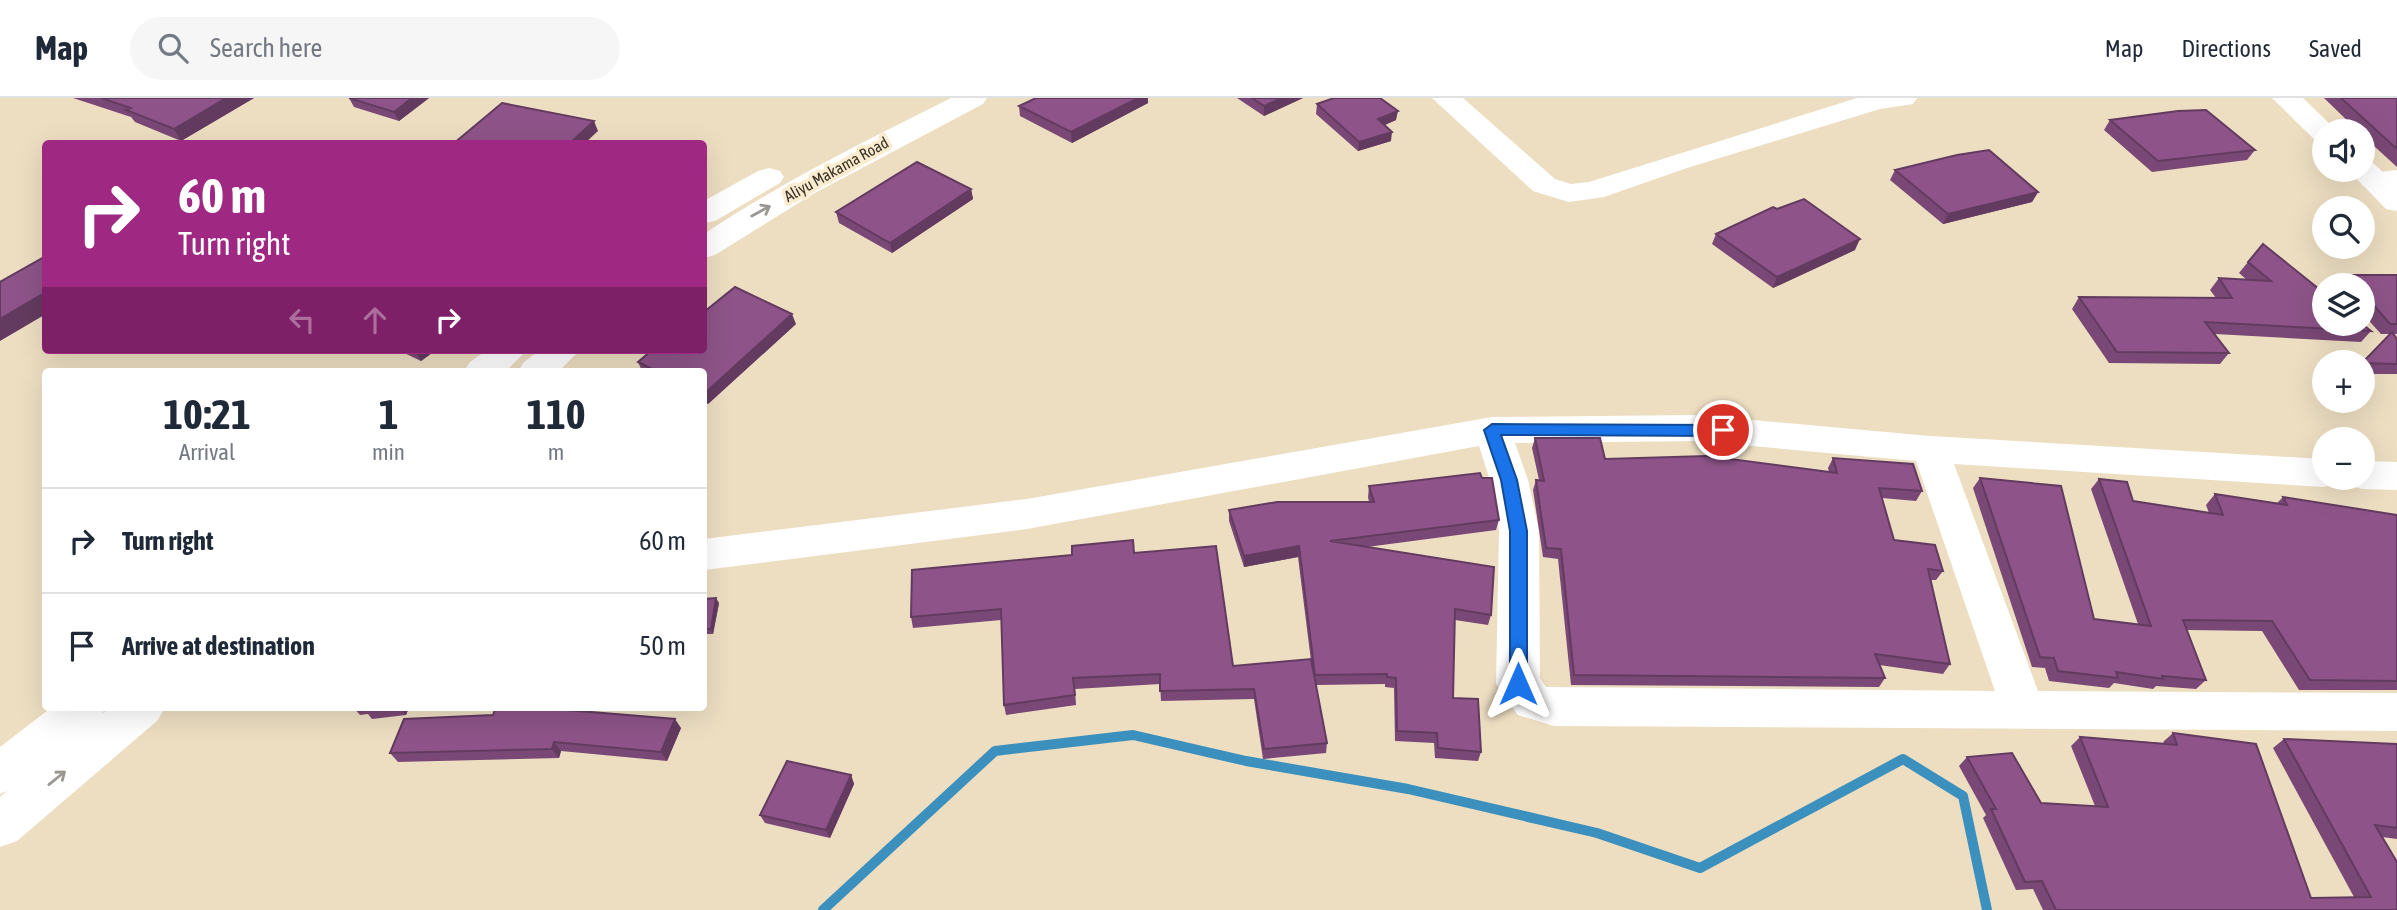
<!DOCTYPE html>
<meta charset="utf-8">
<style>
:root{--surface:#fff;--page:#f6f6f7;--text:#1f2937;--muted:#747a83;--line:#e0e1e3}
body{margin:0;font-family:"Asap Condensed",sans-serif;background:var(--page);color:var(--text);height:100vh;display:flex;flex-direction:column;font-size:26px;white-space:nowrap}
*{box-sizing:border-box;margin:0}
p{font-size:23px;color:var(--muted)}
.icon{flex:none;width:38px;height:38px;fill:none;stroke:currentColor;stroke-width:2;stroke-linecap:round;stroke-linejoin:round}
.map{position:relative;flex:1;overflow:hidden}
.drawer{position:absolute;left:42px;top:270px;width:665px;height:343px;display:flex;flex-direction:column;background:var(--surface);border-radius:7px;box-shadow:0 7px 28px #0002}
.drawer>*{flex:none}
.banner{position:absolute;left:42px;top:42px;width:665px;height:214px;border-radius:7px;box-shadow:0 7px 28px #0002;background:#9e2882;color:#fff;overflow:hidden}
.buttons{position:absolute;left:2312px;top:21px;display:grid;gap:14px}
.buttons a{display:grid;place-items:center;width:63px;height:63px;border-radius:50%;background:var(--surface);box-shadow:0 7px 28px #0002;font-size:35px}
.pin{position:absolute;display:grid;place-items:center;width:60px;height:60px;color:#fff;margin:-30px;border:4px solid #fff;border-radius:50%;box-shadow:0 2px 7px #0007}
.me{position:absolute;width:77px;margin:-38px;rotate:0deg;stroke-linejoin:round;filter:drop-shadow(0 0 5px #0008)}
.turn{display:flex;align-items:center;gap:24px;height:147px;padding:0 21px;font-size:32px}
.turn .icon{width:91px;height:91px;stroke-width:2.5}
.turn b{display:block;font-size:49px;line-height:60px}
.lanes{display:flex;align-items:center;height:66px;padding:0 21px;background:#0003;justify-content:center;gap:35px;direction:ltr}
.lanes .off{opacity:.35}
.eta{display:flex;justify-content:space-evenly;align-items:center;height:119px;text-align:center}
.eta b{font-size:42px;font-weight:700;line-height:49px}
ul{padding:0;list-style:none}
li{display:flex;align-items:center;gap:21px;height:105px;padding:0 21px;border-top:2px solid var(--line)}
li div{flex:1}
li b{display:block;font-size:26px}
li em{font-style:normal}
header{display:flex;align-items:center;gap:42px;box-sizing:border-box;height:98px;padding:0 35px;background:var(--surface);border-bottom:2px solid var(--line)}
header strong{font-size:33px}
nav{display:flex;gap:38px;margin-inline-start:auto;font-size:24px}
.search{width:490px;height:63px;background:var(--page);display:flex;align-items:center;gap:18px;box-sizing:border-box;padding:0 24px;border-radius:38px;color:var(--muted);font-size:26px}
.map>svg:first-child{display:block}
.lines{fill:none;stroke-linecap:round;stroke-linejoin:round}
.stream{stroke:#3c90be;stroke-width:10}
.minor{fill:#fff;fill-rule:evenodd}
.tertiary{fill:#fff;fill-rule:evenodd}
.wall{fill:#7a4876}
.shaded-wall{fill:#633b60}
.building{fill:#8e5489;stroke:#633b60;stroke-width:2}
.oneway{stroke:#9b9892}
.route{fill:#1a73e8;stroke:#114b97;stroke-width:2}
.labels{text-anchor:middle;stroke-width:7;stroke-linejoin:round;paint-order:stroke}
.far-street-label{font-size:16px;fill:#373126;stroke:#fbebcf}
</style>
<header>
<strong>Map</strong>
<div class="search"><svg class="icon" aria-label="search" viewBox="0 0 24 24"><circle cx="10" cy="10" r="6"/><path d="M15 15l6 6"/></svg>Search here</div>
<nav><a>Map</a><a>Directions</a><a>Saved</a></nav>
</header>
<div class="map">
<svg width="2397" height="812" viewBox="0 0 2397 812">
<rect width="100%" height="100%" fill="#eddec2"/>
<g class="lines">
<!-- stream -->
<path class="stream" d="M823 812 995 653 1133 637 1246 663 1408 691 1597 735 1700 770 1903 661 1963 698 1987 812"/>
<!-- minor -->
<path class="minor" d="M1432 0H1463L1555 81 1571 86 1589 84 1857 0H1917L1913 6 1880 11 1687 70 1604 99 1569 104 1533 93Z
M2397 72V90L2363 88 2359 82 2363 76Z
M1697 317 1930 338 2324 361V380H2340L2337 385 2324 389 1954 366 2038 593 2397 595V633L1554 628 1518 617 1496 586 1499 433 1490 382 1479 348 1027 431 704 472V441L1027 401 1492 319ZM1697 343 1916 363 1995 593 1546 589 1540 580 1539 433 1528 382 1515 345Z
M2362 363 2397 364V392L2362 391 2349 387 2345 380H2362Z"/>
<!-- tertiary -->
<path class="tertiary" d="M951 0H987L983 6 813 96 715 157 704 160V136C782 84 867 42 951 0Z
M2272 0H2303L2337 33H2324V44L2314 41Z
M2362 62 2373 65 2397 87V113L2386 111 2348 72H2362Z
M769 70 780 73 784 79 780 85 715 123 704 125V103L758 73Z
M487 252H527L506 273H464L470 264Z
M540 252H580L559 273H518L524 264Z
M52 609H106L102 616 111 609H165L158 622 17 743 0 749V699L7 693 0 696V649Z"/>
</g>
<!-- wall -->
<path class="wall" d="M73 0H254L181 43 135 24 131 19Z
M349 0H429L399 23 354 9Z
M1237 0H1303L1264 18Z
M2324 0H2397V69L2362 37V33H2358Z
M1148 5 1072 45 1020 18 1019 8Z
M1317 6 1396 22 1385 27 1391 43 1358 53 1316 16Z
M2110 22 2255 52 2247 62 2152 74 2104 32Z
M1895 72 2038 94 2032 104 1943 126 1890 82Z
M971 91 973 101 892 155 839 125 836 114Z
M1777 111 1855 152 1773 190 1712 146 1716 136Z
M2248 164 2371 233 2361 244 2215 236 2229 255 2220 266 2109 265 2072 211 2079 199 2216 200 2210 192 2219 180 2247 182 2239 175Z
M2348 177H2397V236H2393L2397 241V276H2362V264L2390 236H2381L2362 215V187H2339Z
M796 226 708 306 704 304V273H642L638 264Z
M398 252H436L421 263Z
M1535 340 1605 361 1829 374 1828 370 1833 360 1922 393 1916 403 1882 400 1894 442 1943 473 1936 482H1931L1950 566 1943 576 1879 567 1885 580 1879 589 1571 587 1558 461 1543 459 1533 392 1536 382H1539L1532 350Z
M1980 380 2094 521 2138 526 2091 391 2099 381 2133 403 2209 415 2206 407 2215 396 2277 405 2283 399 2397 417V592H2299L2262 533 2187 532 2206 582 2196 591 2156 588 2153 591 2114 585 2109 590 2049 583 2045 570 2032 569 1973 390Z
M1369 388 1499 422 1496 432 1367 449 1491 517 1488 527 1455 522 1453 600 1481 654 1478 663 1435 660 1434 645 1395 643 1394 590 1385 589V586L1316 587 1327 645 1326 655 1263 661 1254 601 1161 603 1160 586 1075 591 1076 607 1006 617 1004 607 1001 522 913 530 911 519 1134 455 1233 568 1311 563 1298 459 1244 469 1229 423V412L1369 404 1368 399Z
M704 501 719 505 713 536H704Z
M353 609H409L406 617 372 621 368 616 360 617Z
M578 609 576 612 681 630 667 663 561 653 559 660 398 664 390 655 493 617Z
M2173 635 2311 800 2354 799 2273 650 2284 641 2397 646V741L2382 739 2397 812H2043L2033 791 2016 792 1983 720 1986 717 1959 668 1967 659 2041 705 2095 708 2071 648 2080 639 2164 645 2163 644Z
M851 677 854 686 830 740 765 725 760 717Z"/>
<!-- shaded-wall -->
<path class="shaded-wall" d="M226 0H254L181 43 174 31Z
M412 0H429L399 23 394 14Z
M1138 0H1148V5L1072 45 1071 34Z
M1282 0H1303L1264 18V8Z
M1398 13 1396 22 1377 30 1378 21Z
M594 23 598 33 584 46H569Z
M1392 34 1391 43 1358 53 1359 44Z
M971 91 973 101 892 155 890 145Z
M2038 94 2032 104 1943 126 1948 116Z
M1860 141 1855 152 1773 190 1777 179Z
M46 194V216L0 243V221Z
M792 216 796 226 708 306 704 296Z
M416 252H436L421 263 415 253Z
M1299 448 1298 459 1244 469V458Z
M716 500 719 505 713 536 711 531Z
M399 609H409L406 617Z
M568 609H578L574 621 567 612Z
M675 621 681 630 667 663 661 654Z
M554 644 561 653 559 660 552 651Z
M851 677 854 686 830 740 826 732Z"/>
<!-- building -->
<path class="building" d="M101 0H226L174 31 126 12 131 10Z
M349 0H412L394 14Z
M1036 0H1138L1071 34 1019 8Z
M1252 0H1282L1264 8Z
M1334 0H1380L1398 13 1378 21 1392 34 1359 44 1317 6Z
M2341 0H2397V51Z
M502 5 594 23 569 46H453Z
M2206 12 2255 52 2158 63 2110 22 2178 13Z
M1989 52 2038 94 1948 116 1895 72 1957 57Z
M917 64 971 91 890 145 836 114Z
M1804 101 1860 141 1777 179 1716 136 1773 109 1777 111Z
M2263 146 2324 195V226H2362L2371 233 2205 224 2229 255 2117 254 2079 199 2232 200 2219 180 2271 183 2248 164Z
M46 158V194L0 221V184Z
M2348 177H2397V226H2390L2362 194V187H2357Z
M735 189 792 216 704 296V273H656L638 264 652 252H704V214Z
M2392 234 2397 241V266L2362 265Z
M1535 340H1600L1605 361 1707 358 1837 375 1833 360 1913 366 1922 393 1879 390 1894 442 1935 447 1943 473 1928 471 1950 566 1875 556 1885 580 1574 577 1561 451 1546 450 1536 382 1544 383Z
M1480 375 1482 380H1492L1499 422 1330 443 1494 469 1491 517 1455 511 1453 600 1478 601 1481 654 1438 650 1437 635 1397 633 1396 580 1387 579V576L1315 577 1299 448 1244 458 1229 412 1277 404H1374L1369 388Z
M1980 380 2061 388 2094 521 2151 528 2099 381 2127 384 2133 403 2223 417 2215 396 2287 407 2283 399 2397 417V583L2310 582 2272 523 2183 522 2206 582 2162 578 2163 581 2116 574 2118 580 2058 573 2054 560 2040 559Z
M1133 442 1134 455 1216 448 1233 568 1311 561 1327 645 1264 651 1254 591 1160 593V576L1073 580 1075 597 1004 607 1001 511 911 519 912 472 1072 457V448Z
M716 500 711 531H704V501Z
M365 609H389L364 612Z
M496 609H568L567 612 675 621 661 654 554 644 552 651 390 655 404 621 493 617Z
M2173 635 2256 646 2311 800 2371 799 2284 641 2397 646V730L2375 727 2397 764V812H2056L2042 783 2025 784 1991 711H1996L1967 659 2012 655 2041 705 2108 709 2080 639 2177 647Z
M787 663 851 677 826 732 760 717Z"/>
<!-- one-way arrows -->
<defs><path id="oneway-shaft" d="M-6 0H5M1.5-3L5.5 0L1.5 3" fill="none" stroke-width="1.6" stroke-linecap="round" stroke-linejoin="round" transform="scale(1.75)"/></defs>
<g class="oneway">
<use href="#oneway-shaft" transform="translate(761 113) rotate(-29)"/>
<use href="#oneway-shaft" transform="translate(57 680) rotate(-39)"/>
</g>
<!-- route -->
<path class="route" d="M1492 326 1723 327 1731 332 1723 338 1501 337 1517 382 1527 433V586L1518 593 1510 586V433L1501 382 1484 332Z"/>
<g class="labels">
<!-- far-street labels -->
<g class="far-street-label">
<text transform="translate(836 71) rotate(-29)" y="6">Aliyu Makama Road</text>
</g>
</g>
</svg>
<div class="buttons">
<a><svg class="icon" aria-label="sound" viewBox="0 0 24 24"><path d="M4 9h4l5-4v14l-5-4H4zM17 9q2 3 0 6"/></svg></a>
<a><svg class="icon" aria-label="search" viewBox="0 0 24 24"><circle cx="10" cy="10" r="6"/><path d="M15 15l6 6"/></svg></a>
<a><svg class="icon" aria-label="layers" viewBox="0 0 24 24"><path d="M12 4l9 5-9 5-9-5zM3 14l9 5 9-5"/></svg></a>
<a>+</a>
<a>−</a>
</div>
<div class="pin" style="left:1723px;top:332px;background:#d93025"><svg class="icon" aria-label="arrive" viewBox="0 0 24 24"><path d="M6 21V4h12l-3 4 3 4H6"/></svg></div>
<svg class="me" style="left:1518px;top:586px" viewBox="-20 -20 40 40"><path d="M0-17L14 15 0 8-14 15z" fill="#1a73e8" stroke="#fff" stroke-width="4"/></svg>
<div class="banner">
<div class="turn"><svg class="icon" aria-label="right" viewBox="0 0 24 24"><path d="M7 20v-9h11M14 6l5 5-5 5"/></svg><div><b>60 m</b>Turn right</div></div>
<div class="lanes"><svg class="icon off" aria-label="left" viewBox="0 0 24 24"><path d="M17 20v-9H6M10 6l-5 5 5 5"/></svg><svg class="icon off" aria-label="ahead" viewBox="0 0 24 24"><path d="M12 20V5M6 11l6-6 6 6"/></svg><svg class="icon" aria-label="right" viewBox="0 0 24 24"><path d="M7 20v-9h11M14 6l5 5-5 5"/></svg></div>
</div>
<section class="drawer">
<div class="eta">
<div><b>10:21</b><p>Arrival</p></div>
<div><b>1</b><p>min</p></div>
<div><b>110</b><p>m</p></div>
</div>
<ul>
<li><svg class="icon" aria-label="right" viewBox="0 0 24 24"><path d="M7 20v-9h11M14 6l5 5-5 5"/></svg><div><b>Turn right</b></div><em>60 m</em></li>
<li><svg class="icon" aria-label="arrive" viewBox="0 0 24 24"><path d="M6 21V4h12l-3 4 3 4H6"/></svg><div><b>Arrive at destination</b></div><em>50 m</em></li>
</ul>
</section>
</div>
